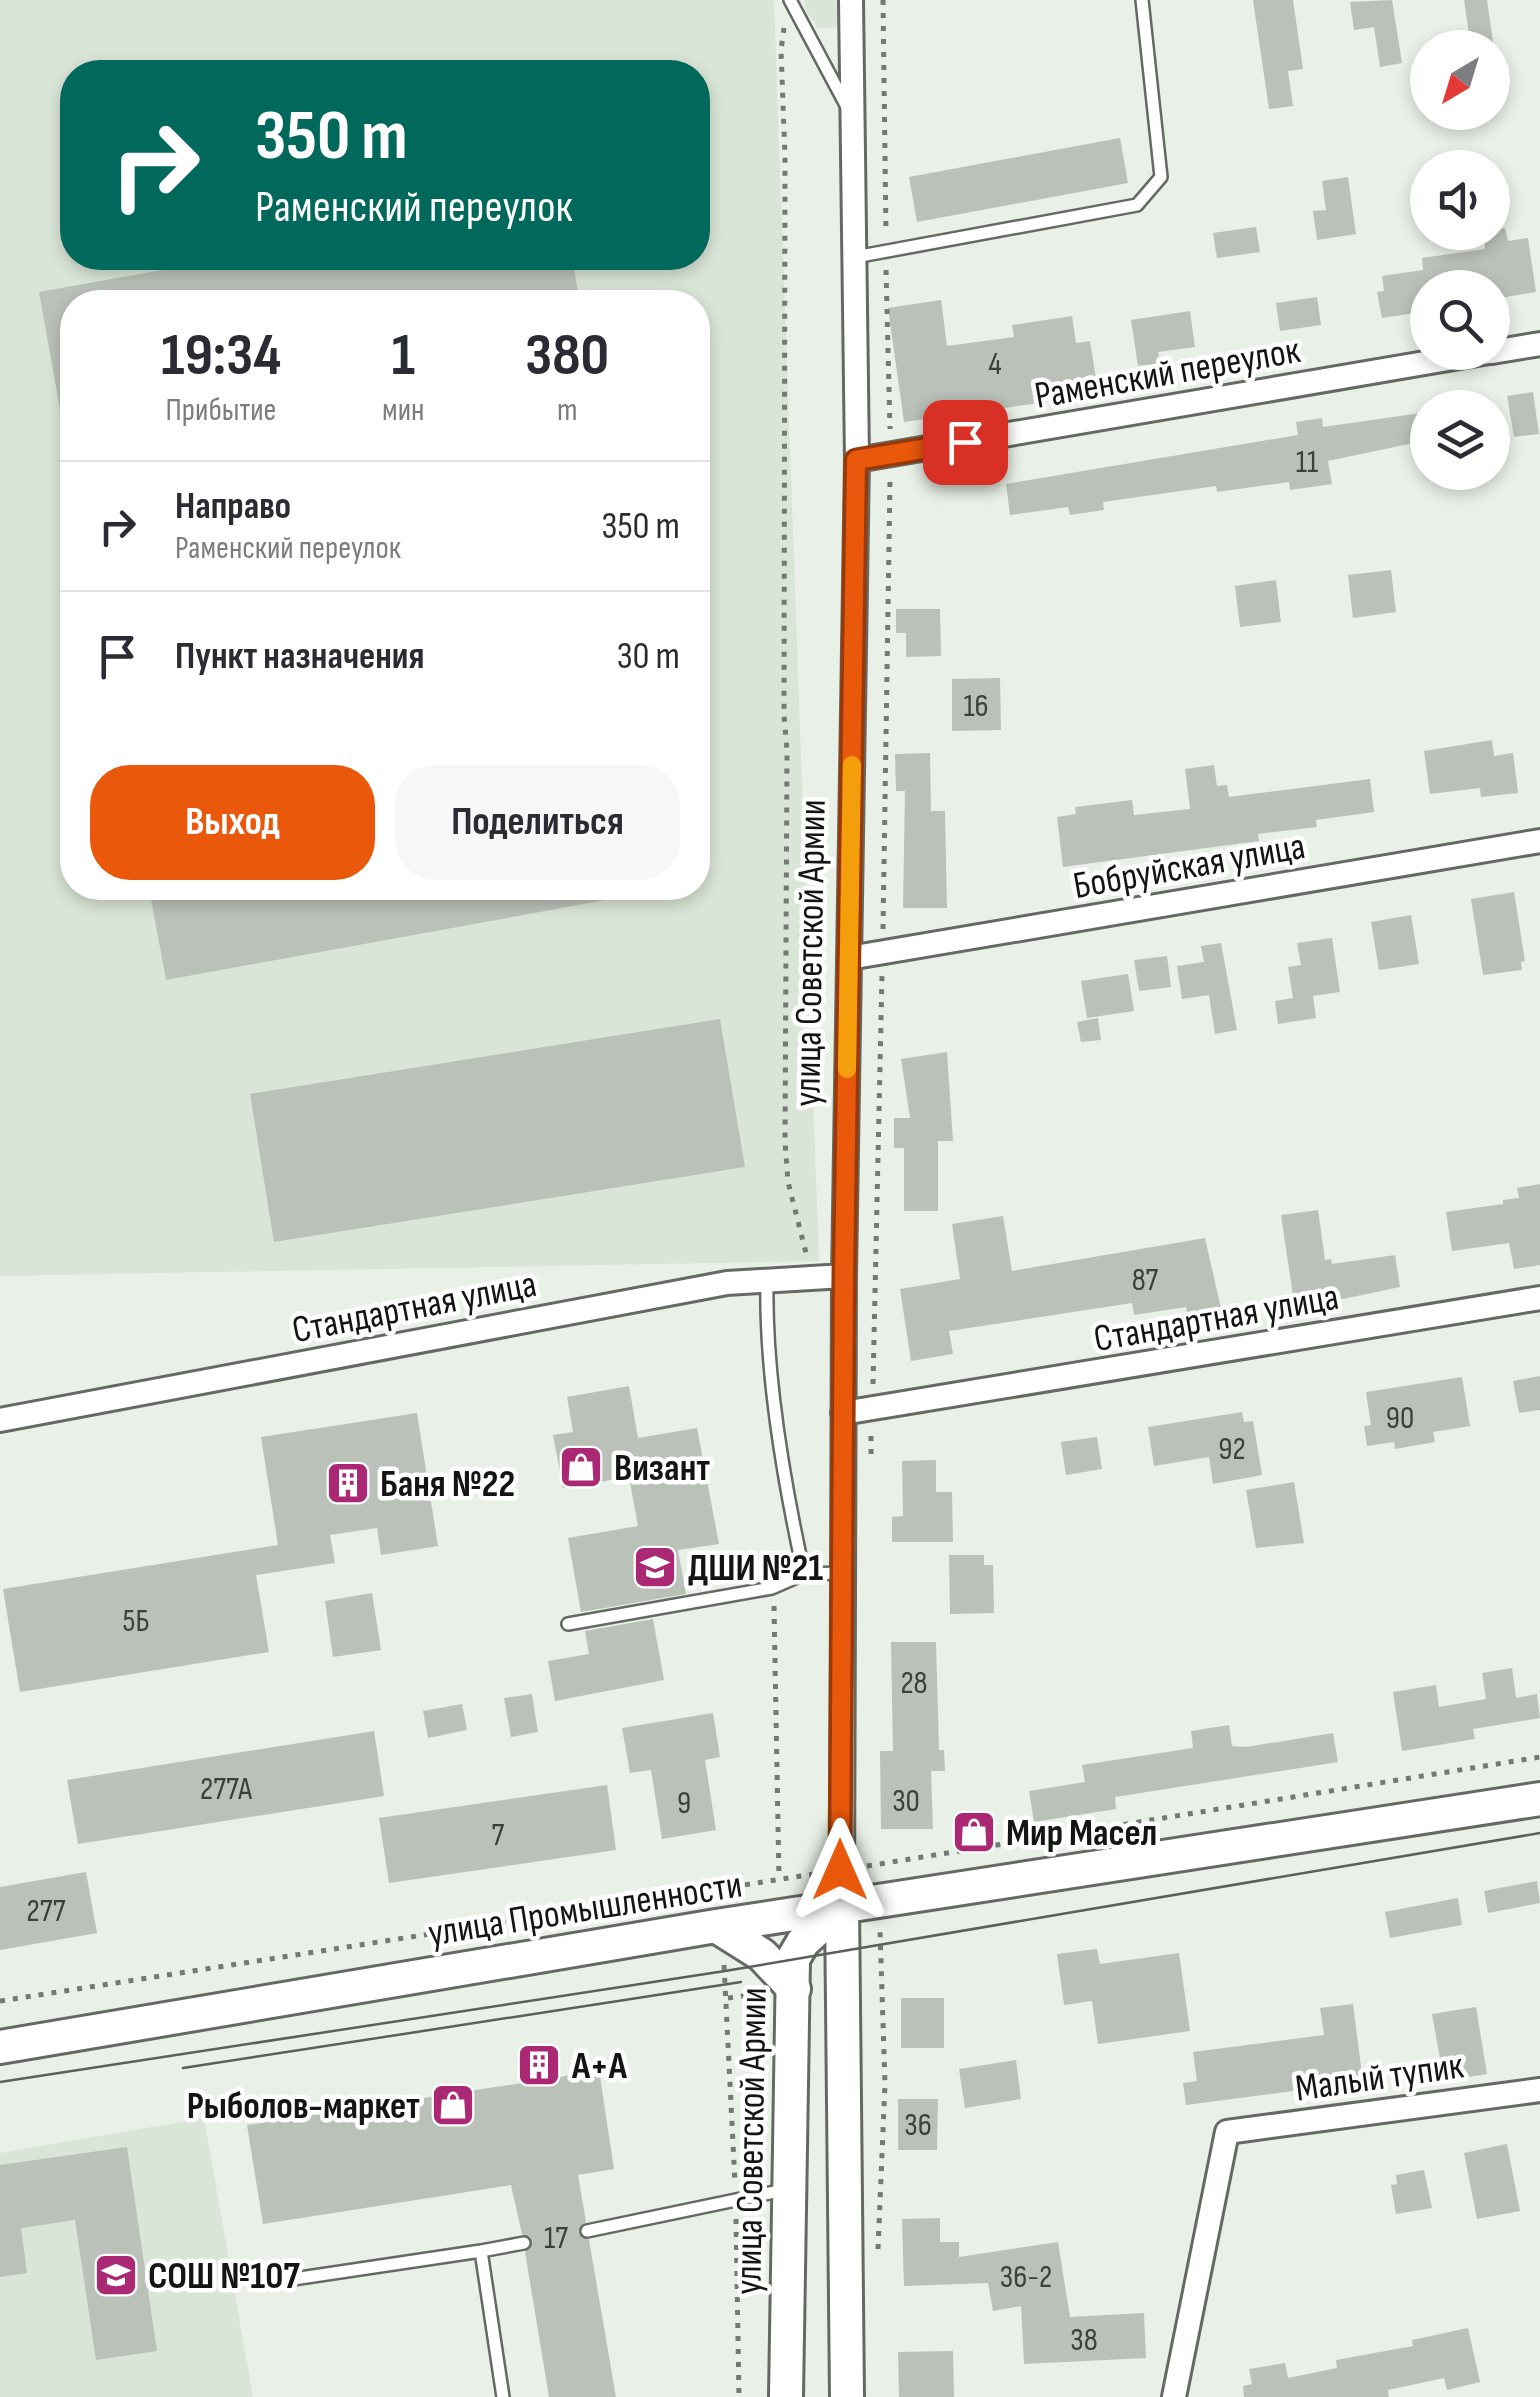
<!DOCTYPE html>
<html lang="ru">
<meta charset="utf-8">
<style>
:root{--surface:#fff;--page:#f7f7f7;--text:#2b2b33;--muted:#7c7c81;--line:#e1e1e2;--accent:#ea580c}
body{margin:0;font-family:"Sofia Sans Condensed",sans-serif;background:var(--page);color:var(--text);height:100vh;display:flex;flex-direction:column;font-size:38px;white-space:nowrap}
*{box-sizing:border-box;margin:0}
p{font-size:32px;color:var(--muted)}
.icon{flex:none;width:55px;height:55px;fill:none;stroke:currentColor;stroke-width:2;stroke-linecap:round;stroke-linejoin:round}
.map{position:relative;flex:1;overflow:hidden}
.sheet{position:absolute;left:60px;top:290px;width:650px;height:610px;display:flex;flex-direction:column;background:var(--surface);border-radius:40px;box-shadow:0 5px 15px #0003}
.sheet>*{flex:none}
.top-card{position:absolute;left:60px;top:60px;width:650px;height:210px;border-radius:40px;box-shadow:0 5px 15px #0003;background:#00695c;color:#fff;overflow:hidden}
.needle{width:65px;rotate:218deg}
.fabs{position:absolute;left:1410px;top:30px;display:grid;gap:20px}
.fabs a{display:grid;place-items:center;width:100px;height:100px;border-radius:50%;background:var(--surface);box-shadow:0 5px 15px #0003;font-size:50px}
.pin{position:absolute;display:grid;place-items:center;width:85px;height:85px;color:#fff;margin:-42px;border-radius:20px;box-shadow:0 5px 15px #0006}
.me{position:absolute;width:110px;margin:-55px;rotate:0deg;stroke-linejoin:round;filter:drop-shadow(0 0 8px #0008)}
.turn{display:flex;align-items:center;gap:35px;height:210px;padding:0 30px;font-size:45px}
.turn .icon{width:130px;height:130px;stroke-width:2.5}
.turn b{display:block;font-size:70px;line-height:85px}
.eta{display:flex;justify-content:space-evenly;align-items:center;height:170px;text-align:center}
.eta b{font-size:60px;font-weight:700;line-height:70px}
.primary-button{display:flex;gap:20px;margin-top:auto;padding:20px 30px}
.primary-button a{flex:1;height:115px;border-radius:40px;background:var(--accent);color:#fff;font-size:40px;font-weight:700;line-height:115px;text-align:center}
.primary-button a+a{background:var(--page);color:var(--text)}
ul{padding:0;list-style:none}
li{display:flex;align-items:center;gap:30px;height:130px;padding:0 30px;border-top:2px solid var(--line)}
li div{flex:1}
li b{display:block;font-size:38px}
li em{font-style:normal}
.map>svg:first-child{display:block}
.built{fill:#d9e5d6;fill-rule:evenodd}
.building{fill:#bac1b8}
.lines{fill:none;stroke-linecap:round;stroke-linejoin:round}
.service-casing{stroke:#646a63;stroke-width:16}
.minor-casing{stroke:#646a63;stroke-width:28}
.secondary-casing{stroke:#646a63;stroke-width:38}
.path{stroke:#757974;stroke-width:5;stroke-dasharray:5 8;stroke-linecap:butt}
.service{stroke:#fff;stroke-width:11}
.minor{stroke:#fff;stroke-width:22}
.secondary{stroke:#fff;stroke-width:32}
.tram{stroke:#5a5f5a;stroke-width:2.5}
.route-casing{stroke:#983908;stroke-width:25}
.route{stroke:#ea580c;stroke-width:18}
.slow{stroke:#f59e0b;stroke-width:18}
.labels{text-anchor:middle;stroke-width:9;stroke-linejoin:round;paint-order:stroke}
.number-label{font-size:32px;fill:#3c403c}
.street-label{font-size:38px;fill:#121512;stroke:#fff}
.poi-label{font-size:38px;font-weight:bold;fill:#121512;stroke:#fff;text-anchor:start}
</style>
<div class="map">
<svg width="1540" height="2397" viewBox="0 0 1540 2397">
<rect width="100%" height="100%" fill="#e9f0e7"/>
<!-- built -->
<path class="built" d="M0 0H774L819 1261 0 1276ZM72 72H698V258H72ZM72 302H698V888H72Z
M805 0H842V27L818 28 805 10Z
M204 2118 253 2397H0V2153Z"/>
<!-- building -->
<path class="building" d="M1253 0H1293L1303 69 1288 71 1293 106 1269 109Z
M1392 0 1402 63 1380 67 1374 27 1354 30 1350 2Z
M1464 0H1487L1494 48H1471Z
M1120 138 1128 183 917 222 909 177Z
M1348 177 1356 234 1317 240 1313 211 1326 210 1322 181Z
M1256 227 1260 252 1217 258 1213 233Z
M1505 228 1508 241 1528 238 1536 292 1493 299 1492 288H1428V311L1382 318 1377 292 1384 291 1382 276 1423 270 1422 258 1485 249 1483 232Z
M229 258H572L580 302H72V414L61 415 39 292Z
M1317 297 1321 325 1280 331 1276 303Z
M941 300 947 346 1014 337 1012 325 1072 316 1076 343 1090 341 1096 379 1045 387 1047 402 904 422 888 308Z
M1190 311 1195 347 1158 352 1160 363 1138 366 1131 320Z
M1533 392 1539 434 1514 437 1507 396Z
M1428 412V440L1328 461 1332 484 1290 490 1289 482 1217 492 1216 486 1103 502 1104 510 1070 515 1068 507 1010 515 1006 484 1298 435 1296 422 1322 418 1323 427Z
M1391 570 1396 612 1353 618 1348 575Z
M1276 580 1281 622 1240 627 1235 586Z
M896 609H940L941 656 906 657V633H896Z
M1000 678 1001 730 952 731V679Z
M1492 740 1494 756 1513 753 1518 793 1481 797 1480 788 1430 794 1424 751Z
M930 753 931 811H945L947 908H903L905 791H896L895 754Z
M1214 765 1217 786 1227 785 1229 797 1370 779 1374 812 1316 820 1317 827 1258 834 1259 841 1063 867 1057 817 1076 814 1075 807 1132 800 1134 815 1190 809 1185 769Z
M149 888H610L611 899 166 980Z
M1514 892 1525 961 1521 962 1522 970 1483 975 1471 899Z
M1411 915 1419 964 1379 970 1371 922Z
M1332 938 1340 992 1313 996 1316 1018 1278 1024 1275 1001 1293 998 1288 967 1301 965 1297 943Z
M1221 943 1237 1030 1215 1034 1209 995 1182 999 1177 966 1204 962 1201 946Z
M1167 956 1171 987 1139 991 1134 960Z
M1128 974 1134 1011 1087 1018 1081 981Z
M1098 1018 1101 1040 1081 1042 1077 1022Z
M720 1019 745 1167 274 1242 250 1094Z
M947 1052 953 1141H938V1211H904V1148H894V1118H910L901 1059Z
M1540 1184V1265L1514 1269 1509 1243 1452 1251 1446 1212 1503 1204V1200L1519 1198 1517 1188Z
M1318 1210 1325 1260 1331 1259 1332 1264 1395 1255 1400 1287 1295 1309 1281 1215Z
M1003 1216 1012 1271 1205 1238 1223 1317 1189 1322 1186 1307 1134 1315 1132 1303 949 1331 953 1354 911 1361 900 1289 960 1279 952 1224Z
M1540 1376V1410L1519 1413 1513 1381Z
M1462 1377 1470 1426 1433 1432 1435 1442 1395 1449 1394 1442 1367 1446 1364 1426 1371 1425 1366 1392Z
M629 1386 638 1438 697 1428 719 1544 678 1550 686 1594 581 1612 568 1538 638 1526 629 1477 563 1488 553 1435 573 1432 567 1397Z
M1242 1412 1244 1422 1253 1421 1262 1475 1213 1484 1209 1457 1154 1466 1148 1427Z
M417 1413 438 1546 381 1555 377 1528 330 1535 335 1563 256 1575 269 1652 20 1692 3 1589 278 1545 261 1437Z
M1097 1437 1102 1469 1066 1475 1061 1442Z
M936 1460V1492H952L953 1542H892V1517L903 1516 902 1461Z
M1294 1482 1304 1543 1256 1548 1246 1490Z
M949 1555H984V1565H993L994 1613 950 1614Z
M372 1593 381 1650 333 1657 325 1601Z
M653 1619 664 1680 555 1701 548 1661 589 1654 585 1631Z
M891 1642H936L939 1750H944L945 1771H931L933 1829H881L880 1751H893Z
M1512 1668 1516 1698 1537 1694 1540 1718 1473 1729 1475 1739 1402 1751 1393 1692 1436 1685 1439 1707 1486 1699 1482 1673Z
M532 1694 538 1732 511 1737 504 1698Z
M462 1704 467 1730 428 1738 423 1711Z
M713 1713 720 1757 705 1760 716 1830 662 1839 651 1770 630 1773 622 1728Z
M1229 1725 1232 1746 1246 1747 1333 1733 1338 1762 1115 1797 1116 1809 1034 1822 1029 1791 1085 1782 1082 1765 1193 1748 1191 1731Z
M374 1731 384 1796 78 1844 67 1780Z
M607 1785 616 1850 389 1883 379 1818Z
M86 1872 97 1933 0 1950V1887Z
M1537 1881 1540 1903 1488 1913 1484 1891Z
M1458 1898 1462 1925 1390 1938 1385 1912Z
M1097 1949 1100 1964 1179 1953 1190 2031 1098 2044 1092 2001 1064 2005 1057 1954Z
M901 1998H944V2048H901Z
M1353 2004 1363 2082 1186 2105 1183 2083 1197 2081 1193 2052 1324 2035 1320 2008Z
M1476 2007 1487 2074 1444 2081 1432 2014Z
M556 2056 559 2077 599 2070 614 2169 578 2175 586 2222 578 2232 589 2240 616 2397H549L525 2252 533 2242 522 2234 511 2185 263 2224 247 2125 522 2083 519 2060Z
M1016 2060 1021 2099 965 2108 959 2069Z
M898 2099H938L937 2150H898Z
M1507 2144 1520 2211 1477 2219 1464 2153Z
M127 2147 157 2351 96 2360 75 2220 21 2228 27 2273 0 2277V2165Z
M1424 2170 1432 2208 1396 2214 1391 2185 1397 2184 1396 2175Z
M940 2218V2242H959V2257L1058 2242 1070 2317 1144 2313 1146 2358 1024 2364 1021 2306 993 2311 988 2283 904 2286 902 2219Z
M1468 2328 1480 2382 1447 2390 1444 2378 1388 2390 1389 2397H1244L1243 2386 1252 2384 1249 2369 1285 2363 1288 2378 1337 2368 1336 2360 1413 2346 1412 2340Z
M953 2351 954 2397H899L898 2352Z"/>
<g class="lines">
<!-- service casing -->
<g class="service-casing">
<path id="service" d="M790 0 847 107
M855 257 1137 205 1161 177 1142 0
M767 1282C765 1375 784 1483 804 1574
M568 1624 772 1588 804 1574 843 1573
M587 2231 784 2190
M280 2281 481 2251
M503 2397 481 2251 524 2243"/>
</g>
<!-- minor casing -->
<g class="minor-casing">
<path id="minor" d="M1492 352 1540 344
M857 460 1489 352
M849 958 1540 841
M843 1413 1540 1298
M0 1420 727 1283 844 1276
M842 1906 844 1276 857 460 851 0
M1174 2397 1227 2132 1540 2090"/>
</g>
<!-- secondary casing -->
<g class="secondary-casing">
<path id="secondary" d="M842 1906 847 2397
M716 1926 762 1955 794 1989
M0 2047 716 1926 1540 1799
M786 2397 793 1959 803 1942 842 1906"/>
</g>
<!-- path -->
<path class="path" d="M883 0 886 234
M784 28 781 50 785 157 784 715 787 751 785 1142 788 1182 806 1253
M886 270 890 429
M883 929 890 480
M873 1384 882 975
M871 1454V1430
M774 1606 779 1879
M867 1866 1540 1757
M724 1965 735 2183
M728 1998 759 1994
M0 2001 821 1873
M736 2219 739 2397
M878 2249 885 2084 880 1930"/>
<!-- service -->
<use href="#service" class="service"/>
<!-- minor -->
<use href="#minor" class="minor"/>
<!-- secondary -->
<use href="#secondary" class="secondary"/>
<!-- tram -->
<path class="tram" d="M183 2068 741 1982
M0 2082 725 1971 1540 1833"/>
</g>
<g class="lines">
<!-- route casing -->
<g class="route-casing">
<path id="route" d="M840 1870 844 1276 856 460 965 442"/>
</g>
<!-- route -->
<use href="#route" class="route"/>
<!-- slow -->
<path class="slow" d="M847 1069 852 765"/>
</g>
<!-- icons -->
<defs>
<g id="shop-square" transform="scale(2.25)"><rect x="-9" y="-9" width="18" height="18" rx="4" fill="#aa2874" stroke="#fff"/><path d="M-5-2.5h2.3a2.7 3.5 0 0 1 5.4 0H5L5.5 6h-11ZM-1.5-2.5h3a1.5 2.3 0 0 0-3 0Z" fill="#fff"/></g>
<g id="building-square" transform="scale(2.25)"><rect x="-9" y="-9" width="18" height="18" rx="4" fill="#aa2874" stroke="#fff"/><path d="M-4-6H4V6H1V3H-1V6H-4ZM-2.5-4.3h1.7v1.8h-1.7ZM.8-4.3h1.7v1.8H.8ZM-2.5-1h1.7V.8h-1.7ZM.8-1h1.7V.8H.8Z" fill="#fff"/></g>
<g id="school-square" transform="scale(2.25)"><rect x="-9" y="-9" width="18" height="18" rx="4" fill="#aa2874" stroke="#fff"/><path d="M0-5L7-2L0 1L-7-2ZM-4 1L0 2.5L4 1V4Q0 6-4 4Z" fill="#fff"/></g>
</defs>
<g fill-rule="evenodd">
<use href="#shop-square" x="581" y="1467"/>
<use href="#building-square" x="348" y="1483"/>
<use href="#school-square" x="655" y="1567"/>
<use href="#shop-square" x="974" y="1832"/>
<use href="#building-square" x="539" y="2065"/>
<use href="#shop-square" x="453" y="2105"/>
<use href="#school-square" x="116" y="2275"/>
</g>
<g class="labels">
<!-- number labels -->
<g class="number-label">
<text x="995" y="374">4</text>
<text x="1307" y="472">11</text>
<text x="976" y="716">16</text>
<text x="1145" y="1290">87</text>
<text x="1400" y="1428">90</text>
<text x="1232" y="1459">92</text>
<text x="136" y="1631">5Б</text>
<text x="914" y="1693">28</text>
<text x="226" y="1799">277А</text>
<text x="906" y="1811">30</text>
<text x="684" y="1813">9</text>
<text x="498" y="1845">7</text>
<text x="46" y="1921">277</text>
<text x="918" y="2135">36</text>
<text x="556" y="2248">17</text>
<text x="1026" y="2287">36-2</text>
<text x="1084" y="2350">38</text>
</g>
<!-- street labels -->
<g class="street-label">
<text transform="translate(1167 372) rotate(-10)" y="13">Раменский переулок</text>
<text transform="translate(1189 865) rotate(-10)" y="13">Бобруйская улица</text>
<text transform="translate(809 953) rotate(-89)" y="13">улица Советской Армии</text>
<text transform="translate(414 1306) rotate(-11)" y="13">Стандартная улица</text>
<text transform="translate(1216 1317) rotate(-10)" y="13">Стандартная улица</text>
<text transform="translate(585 1908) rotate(-9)" y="13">улица Промышленности</text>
<text transform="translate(1379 2076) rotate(-8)" y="13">Малый тупик</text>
<text transform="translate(750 2141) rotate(-89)" y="13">улица Советской Армии</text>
</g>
<!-- poi labels -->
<g class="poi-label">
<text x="614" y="1480">Визант</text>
<text x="380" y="1496">Баня №22</text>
<text x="688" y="1580">ДШИ №21</text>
<text x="1006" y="1845">Мир Масел</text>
<text x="572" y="2078">А+A</text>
<text x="420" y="2118" text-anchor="end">Рыболов-маркет</text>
<text x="148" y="2288">СОШ №107</text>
</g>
</g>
</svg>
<div class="fabs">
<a><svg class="needle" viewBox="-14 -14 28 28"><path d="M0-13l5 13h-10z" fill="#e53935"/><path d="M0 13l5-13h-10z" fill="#7c7c81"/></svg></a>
<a><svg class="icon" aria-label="sound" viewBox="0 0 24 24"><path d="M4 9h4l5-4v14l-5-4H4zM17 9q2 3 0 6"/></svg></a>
<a><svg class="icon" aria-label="search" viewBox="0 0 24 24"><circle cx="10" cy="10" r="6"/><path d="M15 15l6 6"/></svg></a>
<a><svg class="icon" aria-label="layers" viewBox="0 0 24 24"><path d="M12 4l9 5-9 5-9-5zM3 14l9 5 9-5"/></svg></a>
</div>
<div class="pin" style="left:965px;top:442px;background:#d93025"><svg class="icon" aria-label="arrive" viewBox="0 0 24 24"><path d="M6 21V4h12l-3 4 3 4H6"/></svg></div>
<svg class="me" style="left:840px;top:1870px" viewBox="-20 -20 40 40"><path d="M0-17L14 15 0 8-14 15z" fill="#ea580c" stroke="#fff" stroke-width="4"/></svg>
<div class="top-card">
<div class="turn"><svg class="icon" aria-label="right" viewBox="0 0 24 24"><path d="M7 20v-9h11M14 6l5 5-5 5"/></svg><div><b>350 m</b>Раменский переулок</div></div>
</div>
<section class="sheet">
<div class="eta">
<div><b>19:34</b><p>Прибытие</p></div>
<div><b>1</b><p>мин</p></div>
<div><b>380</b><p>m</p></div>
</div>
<ul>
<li><svg class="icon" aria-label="right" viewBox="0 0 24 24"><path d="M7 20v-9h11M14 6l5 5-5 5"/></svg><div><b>Направо</b><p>Раменский переулок</p></div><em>350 m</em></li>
<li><svg class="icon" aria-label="arrive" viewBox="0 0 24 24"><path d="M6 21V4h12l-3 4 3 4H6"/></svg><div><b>Пункт назначения</b></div><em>30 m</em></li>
</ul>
<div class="primary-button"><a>Выход</a><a>Поделиться</a></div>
</section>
</div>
